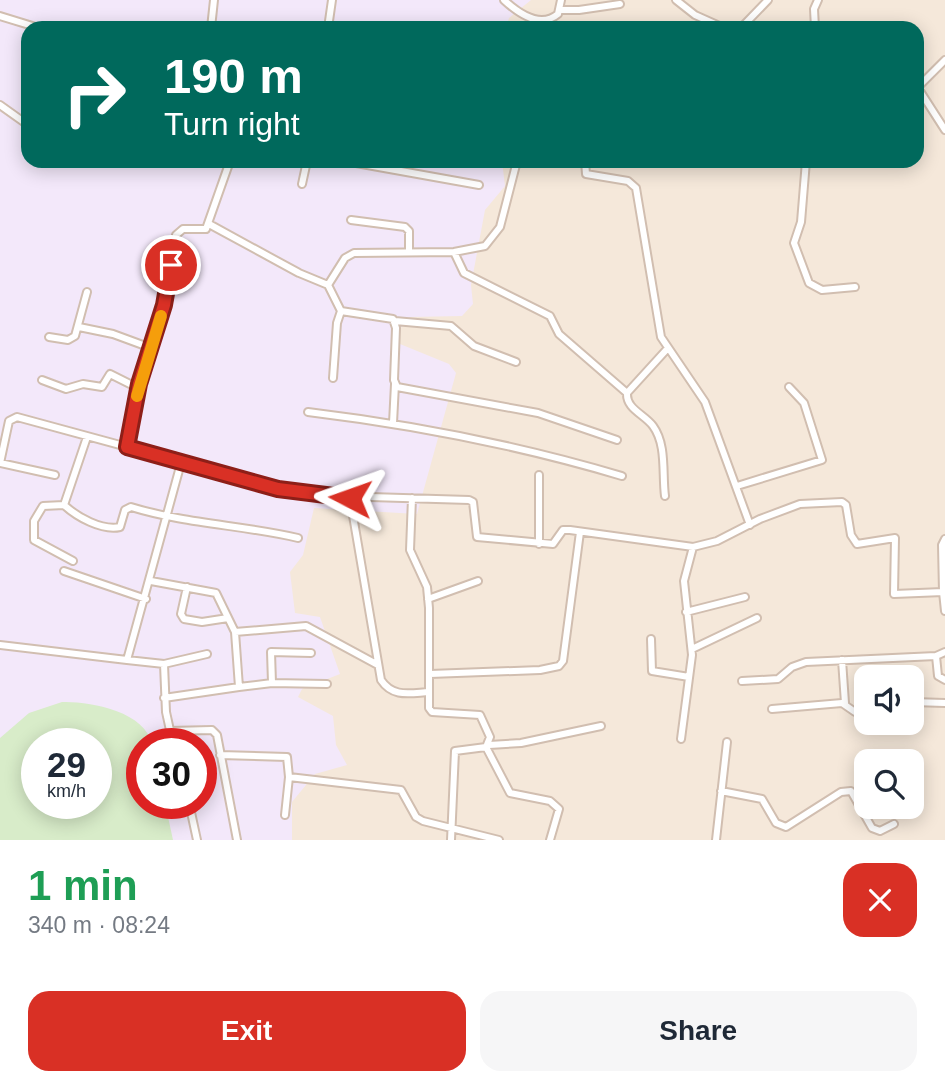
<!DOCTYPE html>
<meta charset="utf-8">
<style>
:root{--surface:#fff;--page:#f6f6f7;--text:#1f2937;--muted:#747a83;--accent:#d93025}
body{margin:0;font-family:Helvetica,sans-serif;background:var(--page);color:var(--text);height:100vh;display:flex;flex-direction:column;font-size:26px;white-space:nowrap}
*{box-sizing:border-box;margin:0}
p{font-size:23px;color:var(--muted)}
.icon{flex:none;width:38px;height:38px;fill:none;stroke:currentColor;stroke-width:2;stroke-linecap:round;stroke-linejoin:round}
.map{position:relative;height:840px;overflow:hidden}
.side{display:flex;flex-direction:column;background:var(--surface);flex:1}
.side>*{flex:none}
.hud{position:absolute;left:21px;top:21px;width:903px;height:147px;border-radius:21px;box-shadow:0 4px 18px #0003;background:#00695c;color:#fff;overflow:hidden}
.buttons{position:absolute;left:854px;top:665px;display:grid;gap:14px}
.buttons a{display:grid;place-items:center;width:70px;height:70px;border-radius:14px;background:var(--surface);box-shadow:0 4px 18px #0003;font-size:35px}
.speed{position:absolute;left:21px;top:728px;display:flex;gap:14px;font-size:35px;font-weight:700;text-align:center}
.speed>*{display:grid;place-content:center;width:91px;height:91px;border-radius:50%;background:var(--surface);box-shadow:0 4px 18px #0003;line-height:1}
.speed small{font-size:18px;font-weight:400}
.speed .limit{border:10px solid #d22;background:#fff;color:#111}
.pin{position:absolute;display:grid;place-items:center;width:60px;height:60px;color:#fff;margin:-30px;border:4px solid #fff;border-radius:50%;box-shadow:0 2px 7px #0007}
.me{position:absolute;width:77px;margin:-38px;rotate:274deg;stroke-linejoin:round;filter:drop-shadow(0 0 5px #0008)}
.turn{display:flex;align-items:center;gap:24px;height:147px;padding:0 28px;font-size:32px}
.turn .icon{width:91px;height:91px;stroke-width:2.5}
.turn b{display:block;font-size:49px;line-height:60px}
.round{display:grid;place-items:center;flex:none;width:74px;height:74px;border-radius:21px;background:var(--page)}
.summary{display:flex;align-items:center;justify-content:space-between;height:119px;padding:0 28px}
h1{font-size:42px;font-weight:800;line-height:52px;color:#1e9e55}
.button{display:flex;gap:14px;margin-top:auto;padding:14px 28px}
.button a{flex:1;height:80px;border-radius:21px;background:var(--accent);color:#fff;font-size:28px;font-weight:800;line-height:80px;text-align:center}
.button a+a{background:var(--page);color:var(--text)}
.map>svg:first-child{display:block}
.residential{fill:#f5e8da;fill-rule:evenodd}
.education{fill:#f3e8fa;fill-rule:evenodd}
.green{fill:#d8ecc9;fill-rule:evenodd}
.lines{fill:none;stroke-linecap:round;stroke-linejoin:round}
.minor-casing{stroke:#d1beb0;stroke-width:10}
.minor{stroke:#fff;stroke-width:6}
.route-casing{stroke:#8d1f18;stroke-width:18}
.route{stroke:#d93025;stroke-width:12}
.slow{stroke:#f59e0b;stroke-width:12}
</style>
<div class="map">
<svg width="945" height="840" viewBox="0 0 945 840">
<rect width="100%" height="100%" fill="#fdf6ec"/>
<!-- residential -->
<path class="residential" d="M0 0H945V840H158L201 803V744H142L0 271ZM28 28H917V161H28ZM866 677H912V723H866ZM866 761H912V807H866Z"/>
<!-- education -->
<path class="education" d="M0 0H531L509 18 506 28H28V161H502L505 186 485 210 471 285 473 304 462 316 410 317 399 330 400 344 449 364 456 373 417 514 314 508 303 555 290 572 295 613 320 617 340 674 302 689 298 697 333 716 336 745 347 765 315 774 292 802V840H0ZM37 744H96V803H37ZM142 744H201V803H142Z"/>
<!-- green -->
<path class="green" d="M62 702C89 701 145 711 152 744H142V803H165L173 840H0V738L29 713ZM37 744H96V803H37Z"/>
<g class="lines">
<!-- minor casing -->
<g class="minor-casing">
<path id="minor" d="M504 0C517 12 540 29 558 14L561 0
M676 0 695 15 724 28
M560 10H579L620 4
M0 16 39 28
M211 28 214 0
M328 28 332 0
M741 28 768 0
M815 28 814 9 818 0
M917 88 945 60
M918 88 945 130
M0 105 28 125
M345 161 479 185
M585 161 586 174 628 181 636 188 661 337 705 402 750 525
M806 161 801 222 794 243 809 283 822 290 855 287
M302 184 307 161
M351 220 405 227 409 231V251
M209 224 299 273 328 285 341 311 393 319 396 328 394 380 397 387 538 413 617 440
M454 252 464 273 550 316 559 334 627 393
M328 285 345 258 354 253 454 252 485 246 500 227 517 161
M395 321 451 326 474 346 516 362
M79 327 113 334 151 348
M49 337 68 340 75 336 87 292
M333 378 337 323 341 311
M42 380 66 389 83 384 102 387 110 374 138 388
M308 412C415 425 518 445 622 476
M393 423 395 384
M127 447 139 384 164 305 176 235 183 229H206L230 161
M0 463 9 421 17 417 304 495 469 500 473 502 477 537 553 544 563 530H570L693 547 717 541 760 519 800 504 842 502 846 505 851 535 857 544 895 538 894 594 943 592 942 545 945 539
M0 463 55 475
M539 475V544
M737 486 822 460 804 403 789 387
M665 496C662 474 667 445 653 426 644 414 626 409 627 393L668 348
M350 498 381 680C393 698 410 693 429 692
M412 498 410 550 427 587 429 608V708L432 712 480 715 490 737 486 747 455 751 451 840
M64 505 87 437
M73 561 34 540V521L43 506 64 505C77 517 102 531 120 527L125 510 131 507C186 524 243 525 298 538
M64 571 146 599
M151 581 216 593 235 632
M187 587 181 614 184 619 202 622 228 618
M943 592 945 611
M428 599 478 581
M686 612 745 597
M651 639 652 671 689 677
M0 645 127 660 181 463
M692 649 757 618
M945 652 936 656 938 676 945 680
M127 660 164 664 166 712 173 744
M842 660 845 703
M164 664 207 654
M430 674 540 670 559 666 563 661 580 532
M742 681 778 679 792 667 806 662 936 656
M272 683 271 652 311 653
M239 687 272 683 327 684
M164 698 239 687 235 632 306 626 378 665
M912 702 945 703
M772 709 842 703 855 712 866 713
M169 731 212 730 217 735 237 840
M681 739 692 655 684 581 693 547
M489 745 521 743 601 726
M486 747 510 793 550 801 559 809 550 840
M220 755 287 757 289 777 285 815
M289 777 401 790 416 817 423 821 499 840
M721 791 762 799 776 823 786 827 841 792 851 791 872 828 880 831 894 824
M189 803 197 840
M716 840 727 742"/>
</g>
<!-- minor -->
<use href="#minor" class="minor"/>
</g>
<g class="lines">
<!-- route casing -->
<g class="route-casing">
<path id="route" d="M171 265 164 305 139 384 127 447 278 489 350 498"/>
</g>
<!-- route -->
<use href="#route" class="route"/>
<!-- slow -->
<path class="slow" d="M137 396 161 316"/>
</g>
</svg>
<div class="buttons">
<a><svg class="icon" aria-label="sound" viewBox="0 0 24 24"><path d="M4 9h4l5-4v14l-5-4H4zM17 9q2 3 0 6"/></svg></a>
<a><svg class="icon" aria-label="search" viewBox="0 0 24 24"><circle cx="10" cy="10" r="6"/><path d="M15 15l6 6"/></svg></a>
</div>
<div class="speed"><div>29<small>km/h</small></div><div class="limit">30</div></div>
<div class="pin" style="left:171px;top:265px;background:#d93025"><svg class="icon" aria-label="arrive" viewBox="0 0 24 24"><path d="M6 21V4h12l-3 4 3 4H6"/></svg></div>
<svg class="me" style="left:350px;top:498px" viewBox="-20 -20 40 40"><path d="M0-17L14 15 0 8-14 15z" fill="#d93025" stroke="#fff" stroke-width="4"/></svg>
<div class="hud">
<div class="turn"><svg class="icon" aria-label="right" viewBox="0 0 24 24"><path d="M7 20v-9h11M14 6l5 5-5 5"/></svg><div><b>190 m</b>Turn right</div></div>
</div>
</div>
<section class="side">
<div class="summary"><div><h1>1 min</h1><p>340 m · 08:24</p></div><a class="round" style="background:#d93025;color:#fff"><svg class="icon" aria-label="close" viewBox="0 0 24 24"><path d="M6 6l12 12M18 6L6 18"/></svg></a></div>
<div class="button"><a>Exit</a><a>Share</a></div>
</section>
